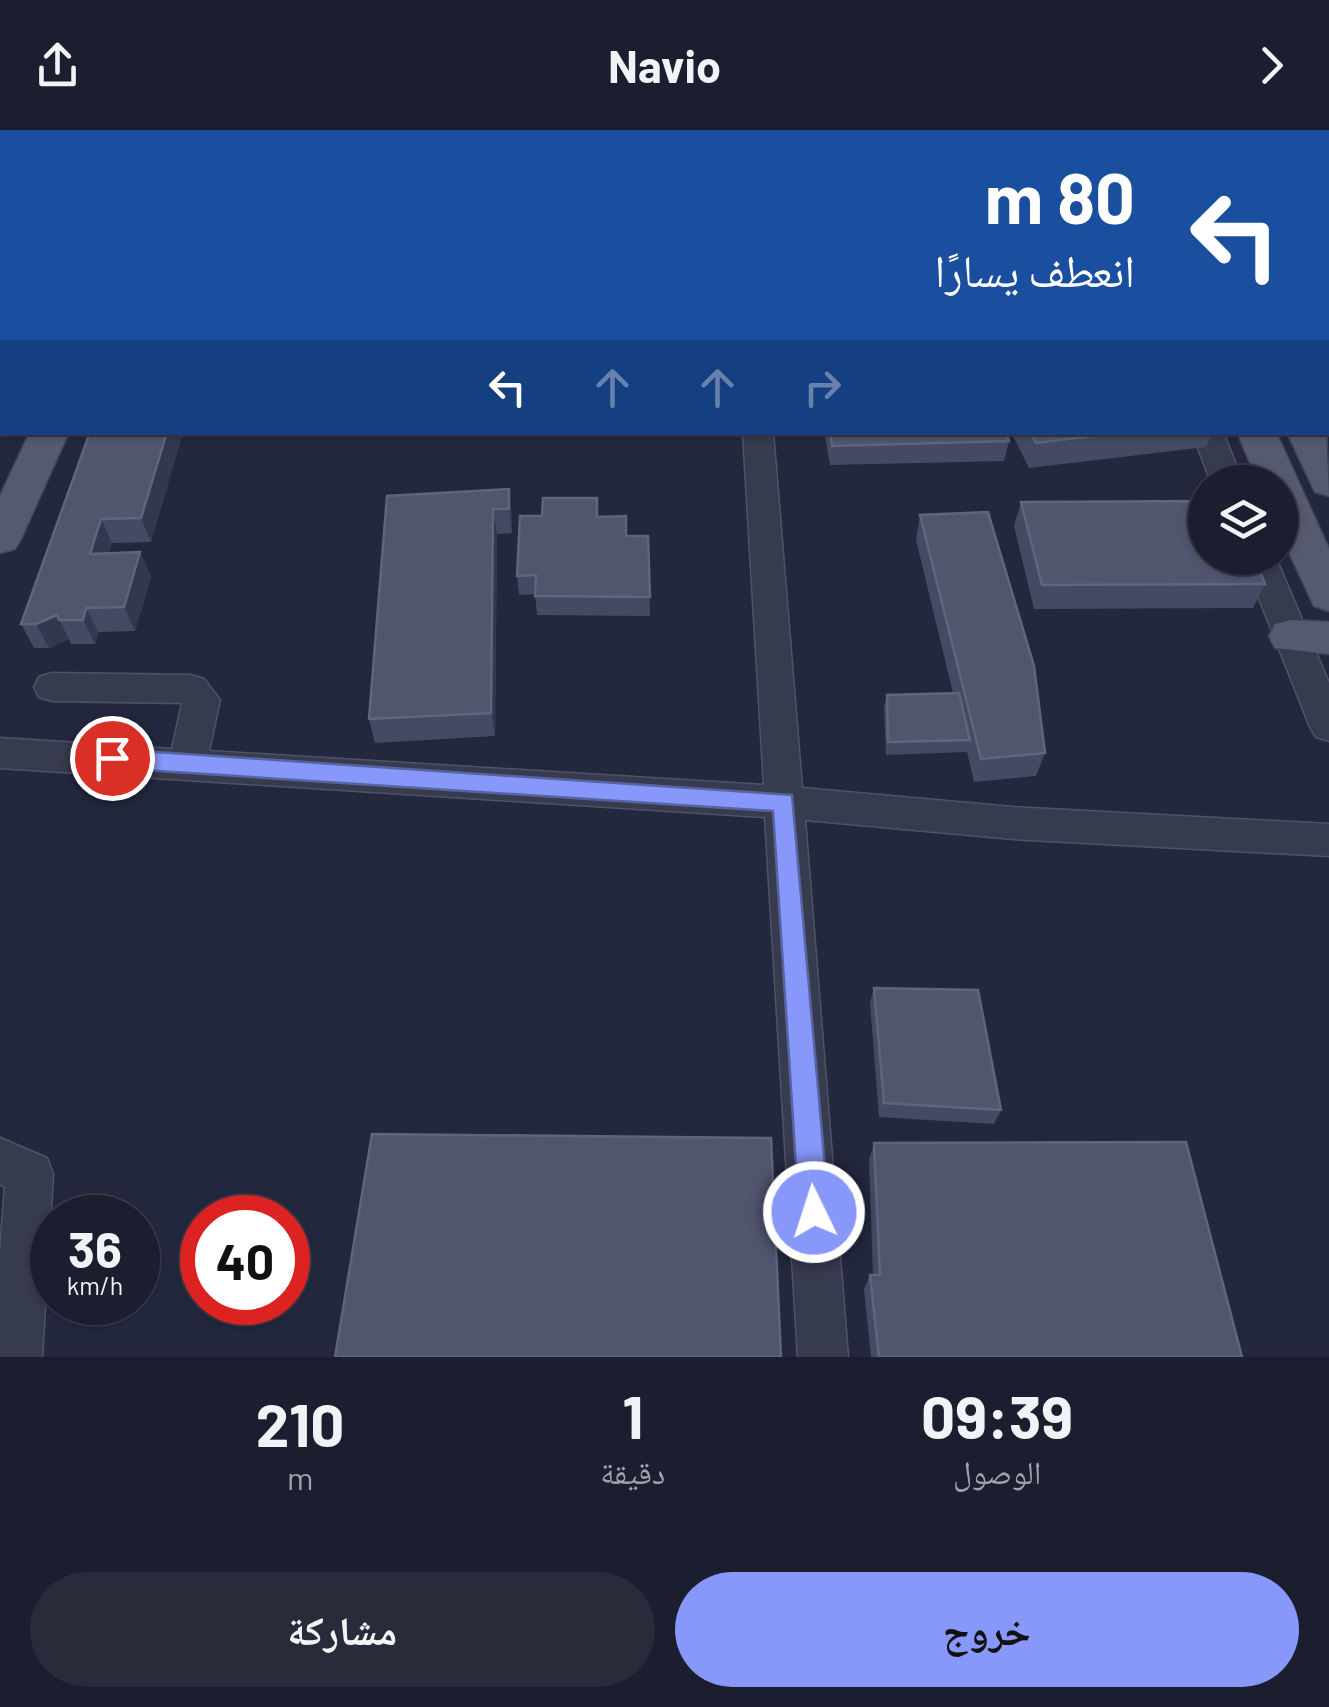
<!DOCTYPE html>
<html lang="ar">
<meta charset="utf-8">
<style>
:root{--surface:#1a1e2e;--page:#272b3a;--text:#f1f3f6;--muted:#9fa2aa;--line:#383c4a;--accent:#8798fa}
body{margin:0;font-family:Barlow,"Noto Naskh Arabic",sans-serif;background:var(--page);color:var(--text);direction:rtl;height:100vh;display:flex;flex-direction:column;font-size:38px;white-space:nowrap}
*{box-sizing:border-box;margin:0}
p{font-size:32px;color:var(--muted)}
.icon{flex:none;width:55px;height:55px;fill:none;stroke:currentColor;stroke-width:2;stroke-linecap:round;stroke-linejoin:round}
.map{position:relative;height:1227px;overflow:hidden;direction:ltr}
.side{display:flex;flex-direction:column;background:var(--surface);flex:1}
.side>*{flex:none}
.guide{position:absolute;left:0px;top:0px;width:1330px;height:305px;box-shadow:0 2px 8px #0004,0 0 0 2px var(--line);direction:rtl;background:#1a4fa0;color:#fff;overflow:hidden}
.buttons{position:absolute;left:1188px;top:335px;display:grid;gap:20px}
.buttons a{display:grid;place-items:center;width:110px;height:110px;border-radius:50%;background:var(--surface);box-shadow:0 2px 8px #0004,0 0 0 2px var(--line);font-size:50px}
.speed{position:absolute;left:30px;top:1065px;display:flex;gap:20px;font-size:50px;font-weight:700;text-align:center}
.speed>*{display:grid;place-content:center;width:130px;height:130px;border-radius:50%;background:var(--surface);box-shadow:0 2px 8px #0004,0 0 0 2px var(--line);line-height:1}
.speed small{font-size:25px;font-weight:400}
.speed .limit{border:15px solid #d22;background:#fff;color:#111}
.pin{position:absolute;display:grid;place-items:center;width:85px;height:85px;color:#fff;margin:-42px;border:5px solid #fff;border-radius:50%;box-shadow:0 2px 10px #0007}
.me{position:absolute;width:110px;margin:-55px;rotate:356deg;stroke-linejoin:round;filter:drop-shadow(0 0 8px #0008)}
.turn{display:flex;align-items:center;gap:35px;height:210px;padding:0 30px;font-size:45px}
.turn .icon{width:130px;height:130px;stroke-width:2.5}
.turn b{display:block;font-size:70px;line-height:85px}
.lanes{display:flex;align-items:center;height:95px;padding:0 30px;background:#0003;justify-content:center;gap:50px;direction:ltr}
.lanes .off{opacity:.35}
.eta{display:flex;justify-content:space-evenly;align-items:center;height:170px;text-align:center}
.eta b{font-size:60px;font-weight:700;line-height:70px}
.action{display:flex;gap:20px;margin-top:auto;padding:20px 30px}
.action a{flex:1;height:115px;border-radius:60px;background:var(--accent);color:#111;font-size:40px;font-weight:700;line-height:115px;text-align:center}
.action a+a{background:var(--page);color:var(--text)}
header{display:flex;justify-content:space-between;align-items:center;height:130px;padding:0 30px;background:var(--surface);font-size:45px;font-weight:700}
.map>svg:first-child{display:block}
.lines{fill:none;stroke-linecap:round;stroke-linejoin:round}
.minor-casing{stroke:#4f5366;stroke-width:3}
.major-casing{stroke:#404457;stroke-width:3}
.minor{fill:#373b4e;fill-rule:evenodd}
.major{fill:#555a6e;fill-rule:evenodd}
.wall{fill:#454a64}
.shaded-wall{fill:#333850}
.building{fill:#51566f;stroke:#60657d;stroke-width:2.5}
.route{fill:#8798fa;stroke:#5863a2;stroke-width:2.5}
</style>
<header><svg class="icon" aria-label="forward" viewBox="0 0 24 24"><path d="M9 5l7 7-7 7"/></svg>Navio<svg class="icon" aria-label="share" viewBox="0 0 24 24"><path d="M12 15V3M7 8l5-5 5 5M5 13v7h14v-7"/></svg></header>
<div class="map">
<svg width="1329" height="1227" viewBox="0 0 1329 1227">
<rect width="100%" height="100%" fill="#23283e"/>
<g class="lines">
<!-- minor casing -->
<g class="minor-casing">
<path id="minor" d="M728 0H752V2H728Z
M818 0H842V2H818Z
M968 0H992L993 2H969Z
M1031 0H1055L1056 2H1032Z
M1166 0H1329V9L1328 2Z
M1328 65 1329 66V84L1328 83Z
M1328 113H1329V129H1328Z
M743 302H773L802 658 1013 677 1329 694V726L1013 709 805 690 848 1227H798L765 687 0 638V608L172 619 182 573 52 571 39 567 34 557 39 547 52 543 191 545 204 549 220 570 209 621 764 655Z
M1192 302H1223L1243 352H1211Z
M1243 428H1276L1329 553V611L1316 607 1310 597Z
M0 1008 47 1028 53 1044 42 1227H0V1123L5 1057 0 1054Z"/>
</g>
<!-- major casing -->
<g class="major-casing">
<path id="major" d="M1098 0H1128L1129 2H1099Z
M1147 0H1177L1178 2H1148Z
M30 302H69L21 409 15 419 0 423V366Z
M1237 302H1276L1329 419V481L1314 476 1280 403V352H1258Z
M1287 302H1326L1329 366 1315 362Z
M1291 490 1329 492V524L1275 518 1269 506 1275 494Z"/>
</g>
<!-- minor -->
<use href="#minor" class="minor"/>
<!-- major -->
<use href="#major" class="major"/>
</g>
<!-- wall -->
<path class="wall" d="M560 0H652V2H563Z
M1304 0H1329V50L1328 48V2H1303Z
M90 302H183L151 412 112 413 109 423 140 422 151 447 135 501 98 502 95 514H71L69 509 49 518H34L21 494Z
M824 302H1006L1009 311 1004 331 830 335Z
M1011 302H1212L1206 317 1029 338Z
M509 359 512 403 497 404 495 606 375 613 369 589 387 366Z
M1021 372 1265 454 1253 478 1034 479 1014 396Z
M920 385 1045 623 1036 646 974 652 967 622 886 625 884 577 887 565 953 563 916 410Z
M598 387 626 406H648L650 486 537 485 535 464 519 465 517 446Z
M874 858 1001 980 994 994 879 987 870 873Z
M874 1013 1242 1227H871L864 1159 870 1145H873L869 1030Z"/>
<!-- shaded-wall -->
<path class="shaded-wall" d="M609 0H652V2H602Z
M167 302H183L151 412 141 388Z
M509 359 512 384V403L509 379Z
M493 379 497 404 495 606 491 583Z
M101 389 112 413 101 448 90 424Z
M140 422 151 447 135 501 124 477Z
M86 478 98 502 95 514 83 490Z
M57 485 69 509 49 518 36 494Z"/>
<!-- building -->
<path class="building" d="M444 0H512L515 2H448Z
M582 0H609L602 2H586Z
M772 0H819V2H772Z
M90 302H167L141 388 101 389 90 424 140 422 124 477 86 478 83 490H59L57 485 36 494H21Z
M830 302H1006L1009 311 832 316Z
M1030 302H1127L1036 313Z
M509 359V379H493L491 583 369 589 387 366Z
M543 368H597V387L626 386V406H648L650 467 535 466 536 445 517 446 520 386H542Z
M1205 371V428H1255L1265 454 1042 455 1021 372Z
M988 382 1034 536 1045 623 981 629 920 385Z
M959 563 970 610 888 612 887 565Z
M874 858 978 860 1001 980 884 973Z
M372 1004 771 1008 781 1227H335Z
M1186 1012 1242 1227H879L870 1145H880L874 1013Z"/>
<!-- route -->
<path class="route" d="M112 619 792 665 829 1082 824 1092 814 1097 804 1092 799 1082 773 681 112 638 101 628Z"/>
</svg>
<div class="buttons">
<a><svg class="icon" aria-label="layers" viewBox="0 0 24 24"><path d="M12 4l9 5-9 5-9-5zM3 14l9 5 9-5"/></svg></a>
</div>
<div class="speed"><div>36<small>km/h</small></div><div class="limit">40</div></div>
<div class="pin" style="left:112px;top:628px;background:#d93025"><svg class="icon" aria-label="arrive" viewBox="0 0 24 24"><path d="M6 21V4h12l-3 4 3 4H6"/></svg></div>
<svg class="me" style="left:814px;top:1082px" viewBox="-20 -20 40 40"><circle r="17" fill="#8798fa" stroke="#fff" stroke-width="3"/><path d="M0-11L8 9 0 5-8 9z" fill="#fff"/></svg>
<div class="guide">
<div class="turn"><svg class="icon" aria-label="left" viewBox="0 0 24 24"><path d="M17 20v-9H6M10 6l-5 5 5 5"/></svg><div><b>80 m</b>انعطف يسارًا</div></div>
<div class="lanes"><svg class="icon" aria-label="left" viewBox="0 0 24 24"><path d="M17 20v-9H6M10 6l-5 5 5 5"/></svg><svg class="icon off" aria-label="ahead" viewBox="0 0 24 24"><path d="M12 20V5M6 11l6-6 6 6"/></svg><svg class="icon off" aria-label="ahead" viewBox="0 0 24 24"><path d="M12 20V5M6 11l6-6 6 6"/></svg><svg class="icon off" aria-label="right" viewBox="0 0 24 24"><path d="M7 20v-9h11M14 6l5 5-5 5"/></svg></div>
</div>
</div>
<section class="side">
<div class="eta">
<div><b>09:39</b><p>الوصول</p></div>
<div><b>1</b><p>دقيقة</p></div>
<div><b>210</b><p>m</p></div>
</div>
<div class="action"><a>خروج</a><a>مشاركة</a></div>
</section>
